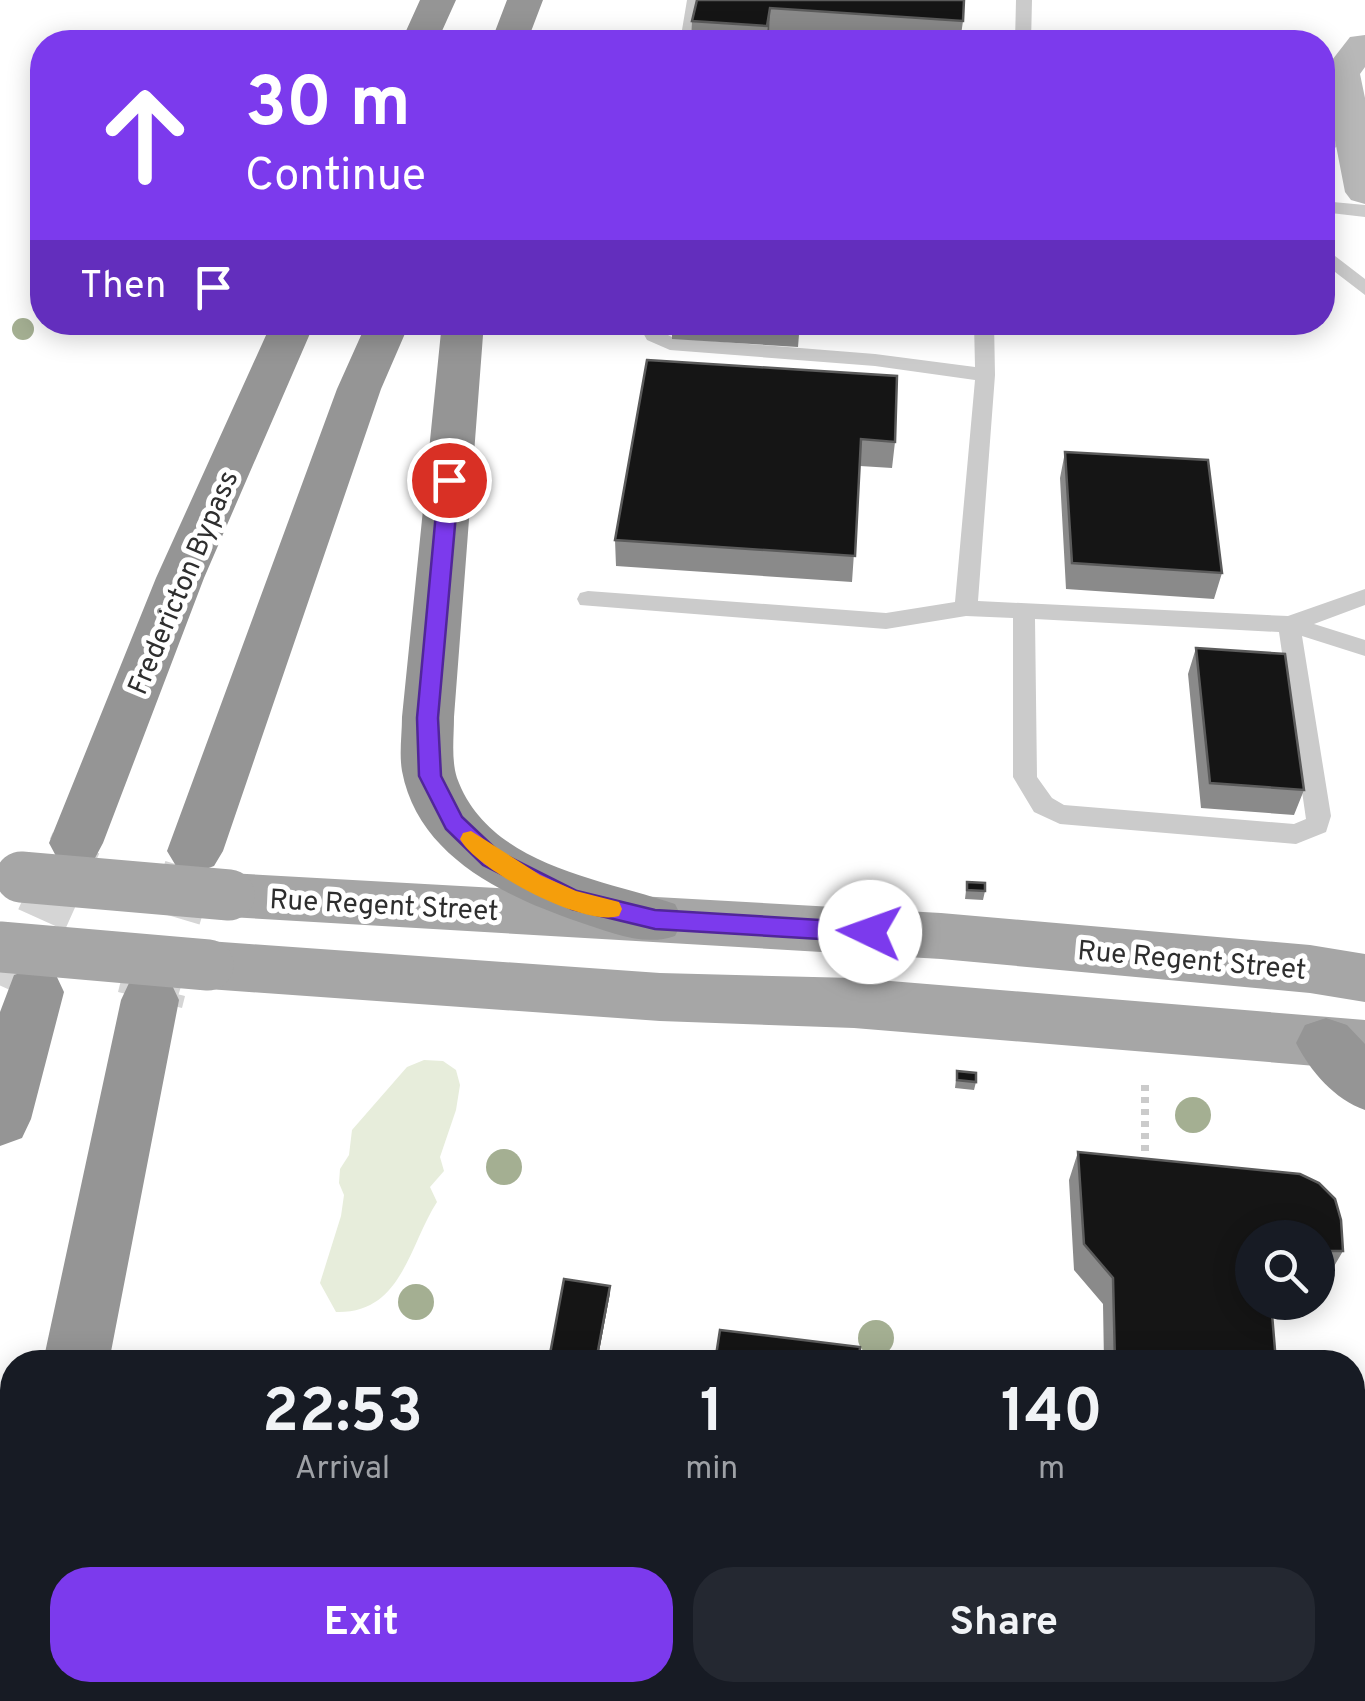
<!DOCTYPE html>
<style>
:root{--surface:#171b24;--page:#242831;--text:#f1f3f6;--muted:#9ea1a6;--accent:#7c3aed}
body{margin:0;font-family:Overpass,sans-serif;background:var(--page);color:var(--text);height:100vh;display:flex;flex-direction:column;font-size:38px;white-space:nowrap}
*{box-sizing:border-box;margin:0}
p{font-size:32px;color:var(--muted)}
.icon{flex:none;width:55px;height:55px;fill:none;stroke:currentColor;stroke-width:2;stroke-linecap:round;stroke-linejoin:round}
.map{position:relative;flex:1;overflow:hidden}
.sheet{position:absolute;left:0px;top:1350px;width:1365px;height:352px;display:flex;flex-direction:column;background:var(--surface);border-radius:40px 40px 0 0;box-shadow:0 5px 25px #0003}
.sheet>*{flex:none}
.hud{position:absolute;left:30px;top:30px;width:1305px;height:305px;border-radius:40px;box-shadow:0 5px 25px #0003;background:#7c3aed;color:#fff;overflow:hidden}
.controls{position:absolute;left:1235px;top:1220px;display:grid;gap:20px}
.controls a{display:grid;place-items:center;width:100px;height:100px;border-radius:50%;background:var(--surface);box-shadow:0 5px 25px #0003;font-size:50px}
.pin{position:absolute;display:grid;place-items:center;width:85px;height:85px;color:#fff;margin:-42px;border:5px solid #fff;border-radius:50%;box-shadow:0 2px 10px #0007}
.me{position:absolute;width:110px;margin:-55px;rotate:273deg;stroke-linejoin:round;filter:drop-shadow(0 0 8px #0008)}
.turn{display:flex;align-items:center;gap:35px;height:210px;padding:0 50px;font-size:45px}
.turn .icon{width:130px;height:130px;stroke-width:2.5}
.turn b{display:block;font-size:70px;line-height:85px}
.then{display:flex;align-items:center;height:95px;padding:0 50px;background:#0003;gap:20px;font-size:38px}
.eta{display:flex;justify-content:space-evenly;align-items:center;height:170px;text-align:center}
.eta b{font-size:60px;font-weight:700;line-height:70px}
.button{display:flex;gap:20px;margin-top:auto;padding:20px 50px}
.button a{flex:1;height:115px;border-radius:40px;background:var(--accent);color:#fff;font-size:40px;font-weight:700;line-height:115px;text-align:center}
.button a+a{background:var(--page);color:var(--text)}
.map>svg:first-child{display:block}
.green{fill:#e7eddb}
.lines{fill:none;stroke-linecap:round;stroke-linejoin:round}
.stream{fill:#c5e4ee;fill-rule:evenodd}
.motorway-tunnel-far1{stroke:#d5d5d5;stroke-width:51;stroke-dasharray:51 26;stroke-linecap:butt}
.motorway-tunnel{stroke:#d5d5d5;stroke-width:66;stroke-dasharray:66 32;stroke-linecap:butt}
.path{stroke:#cbcbcb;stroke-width:8;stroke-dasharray:6 6;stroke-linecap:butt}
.service{fill:#cbcbcb;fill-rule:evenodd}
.secondary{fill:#b8b8b8;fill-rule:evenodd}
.primary{fill:#a6a6a6;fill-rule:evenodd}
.motorway{fill:#959595;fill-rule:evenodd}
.primary-bridge{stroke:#a6a6a6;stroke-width:51}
.tree{fill:#a4af92}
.wall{fill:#8a8a8a}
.shaded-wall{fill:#5b5b5b}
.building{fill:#151515;stroke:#5b5b5b;stroke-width:2.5}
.route{fill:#7c3aed;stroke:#51269a;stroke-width:2.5}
.slow{fill:#f59e0b}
.labels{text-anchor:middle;stroke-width:10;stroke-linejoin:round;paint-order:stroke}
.street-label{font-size:28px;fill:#2e2e2e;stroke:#fff}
</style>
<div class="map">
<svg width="1365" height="1701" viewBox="0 0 1365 1701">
<rect width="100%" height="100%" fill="#fff"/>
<!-- green -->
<path class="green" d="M424 1060 443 1061 456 1070 460 1085 456 1110 440 1157 444 1171 430 1187 437 1202C409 1245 402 1314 336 1312L320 1283 341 1216 344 1195 339 1183 340 1169 349 1155 352 1130 407 1067Z"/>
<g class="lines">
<!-- stream -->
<path class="stream" d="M249 1690H267L265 1701H247Z"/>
<!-- motorway-tunnel-far1 -->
<path class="motorway-tunnel-far1" d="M10 990 76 843
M153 991 195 851"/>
<!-- motorway-tunnel -->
<path class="motorway-tunnel" d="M150 1000 153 988"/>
<!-- path -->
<path class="path" d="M1145 1085V1156
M708 1362 710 1351
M663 1701 664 1690"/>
<!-- service -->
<path class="service" d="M687 0H703L696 42H680Z
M1016 0H1032L1031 42H1015Z
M1345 98 1354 103 1340 144 1322 158C1322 140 1328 105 1345 98Z
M1322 201 1365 205V217L1322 212Z
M1322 246 1365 279V295L1322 262Z
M637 322H657L662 332 674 338 875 354 975 367 974 322H994L995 375 978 601 1288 616 1365 589V605L1314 624 1365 640V656L1302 636 1331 816 1326 832 1296 844 1060 824 1034 812 1013 777V618L966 616 886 629 580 605 577 599 580 593 588 591 886 613 955 602 975 380 875 366 670 350 647 340ZM1035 619 1279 632 1306 819 1294 824 1064 805 1052 798 1037 777Z"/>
<!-- secondary -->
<path class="secondary" d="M1365 35V67L1360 74 1365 98V204L1351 200 1345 192 1322 73 1350 37Z"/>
<!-- primary -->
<path class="primary" d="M229 873 941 913 1310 945 1365 954V1002L1310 993 941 959 229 917 209 911 201 895 209 879Z
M208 941 660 973 854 978 1365 1020V1070L854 1028 660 1021 208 989 188 982 179 965 188 948Z"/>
<!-- motorway -->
<path class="motorway" d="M420 0H456L437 42H401Z
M507 0H543L527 42H491Z
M272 322H315L204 578 103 843 95 858 76 865 57 858 49 843 156 578Z
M367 322H410L381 389 223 851 214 866 195 873 176 866 167 851 337 389Z
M442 322H484L454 717C454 737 451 759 457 778 489 866 600 878 675 904L683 920 675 936C644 947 610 932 579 922 506 897 418 857 402 771 399 753 402 735 402 717Z
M35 968 56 975 64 992 31 1119 22 1138 0 1146V1012L14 975Z
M150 976 171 983 179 1000 109 1362H43L121 1000 129 983Z
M1326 1018 1347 1025 1365 1044V1110C1334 1099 1311 1072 1296 1043L1305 1025Z
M12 1635V1690H46L44 1701H0V1640Z"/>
<!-- primary-bridge -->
<path class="primary-bridge" d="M21 877 229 895
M0 947 208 965"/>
</g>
<!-- trees -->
<g class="tree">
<circle cx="23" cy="329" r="11"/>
<circle cx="1193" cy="1115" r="18"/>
<circle cx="504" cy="1167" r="18"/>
<circle cx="416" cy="1302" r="18"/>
<circle cx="876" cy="1338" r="18"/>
</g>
<!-- wall -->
<path class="wall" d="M697 0 963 21 960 42H902L769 34 768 42H691L692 21Z
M672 322H800L798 347 672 339Z
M647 360 895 442 892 468 860 466 852 582 616 566 615 540Z
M1065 452 1222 573 1214 599 1066 589 1060 478Z
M1196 648 1304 790 1294 815 1201 808 1188 674Z
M967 882 985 891 983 900 965 899Z
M957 1071 976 1082 974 1090 955 1088Z
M1078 1152 1300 1174 1319 1183 1335 1199 1341 1220 1343 1251 1333 1268V1275L1318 1300V1238H1252V1302H1271L1276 1362H1104L1103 1304 1074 1270 1069 1180Z
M610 1293 597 1362H562L551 1361 550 1354Z"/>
<!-- shaded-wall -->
<path class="shaded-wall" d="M770 8 769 34 768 42H766Z
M610 1286V1293L597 1362H596Z"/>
<!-- building -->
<path class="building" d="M697 0H964L963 21 770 8 767 26 692 21Z
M647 360 897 376 895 442 861 439 855 556 615 540Z
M1065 452 1208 460 1222 573 1072 563Z
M1196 648 1285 654 1304 790 1210 783Z
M967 882 985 883V891L967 890Z
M957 1071 976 1073V1082L957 1080Z
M1078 1152 1300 1174 1319 1183 1335 1199 1341 1220 1343 1251H1330L1333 1275 1318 1273V1238H1252V1302H1271L1276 1362H1115L1113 1278 1084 1244Z
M564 1279 610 1286 596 1361 550 1354Z
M720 1330 860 1347 859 1362H715Z
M681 1690H829L828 1701H680Z"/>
<!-- route -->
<path class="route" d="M449 474 459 480 438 718 441 776 462 817 499 852 577 891 655 910 870 923 878 925 881 932 878 939 870 942 655 929 572 909 483 865 446 829 419 776 417 718 439 480Z"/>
<!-- slow -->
<path class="slow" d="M471 831 540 875 576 891 619 902 622 909 619 916C584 927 478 871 460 839L463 833Z"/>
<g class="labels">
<!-- street labels -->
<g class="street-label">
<text transform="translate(182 582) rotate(-67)" y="10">Fredericton Bypass</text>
<text transform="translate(384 904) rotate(3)" y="10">Rue Regent Street</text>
<text transform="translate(1192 959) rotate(5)" y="10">Rue Regent Street</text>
</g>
</g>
</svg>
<div class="controls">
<a><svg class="icon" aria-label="search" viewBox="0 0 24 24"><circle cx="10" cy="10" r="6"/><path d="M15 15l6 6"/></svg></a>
</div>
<div class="pin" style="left:449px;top:480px;background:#d93025"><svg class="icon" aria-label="arrive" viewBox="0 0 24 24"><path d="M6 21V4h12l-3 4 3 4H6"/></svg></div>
<svg class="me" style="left:870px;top:932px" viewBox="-20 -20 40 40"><circle r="19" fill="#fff"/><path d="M0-13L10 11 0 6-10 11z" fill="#7c3aed"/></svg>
<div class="hud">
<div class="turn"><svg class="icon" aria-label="ahead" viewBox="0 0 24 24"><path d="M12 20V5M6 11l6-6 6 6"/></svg><div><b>30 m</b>Continue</div></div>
<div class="then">Then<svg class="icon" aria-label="arrive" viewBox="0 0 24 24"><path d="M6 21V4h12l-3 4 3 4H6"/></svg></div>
</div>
<section class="sheet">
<div class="eta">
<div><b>22:53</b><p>Arrival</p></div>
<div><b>1</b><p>min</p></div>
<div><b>140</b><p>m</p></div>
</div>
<div class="button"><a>Exit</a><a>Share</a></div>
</section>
</div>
